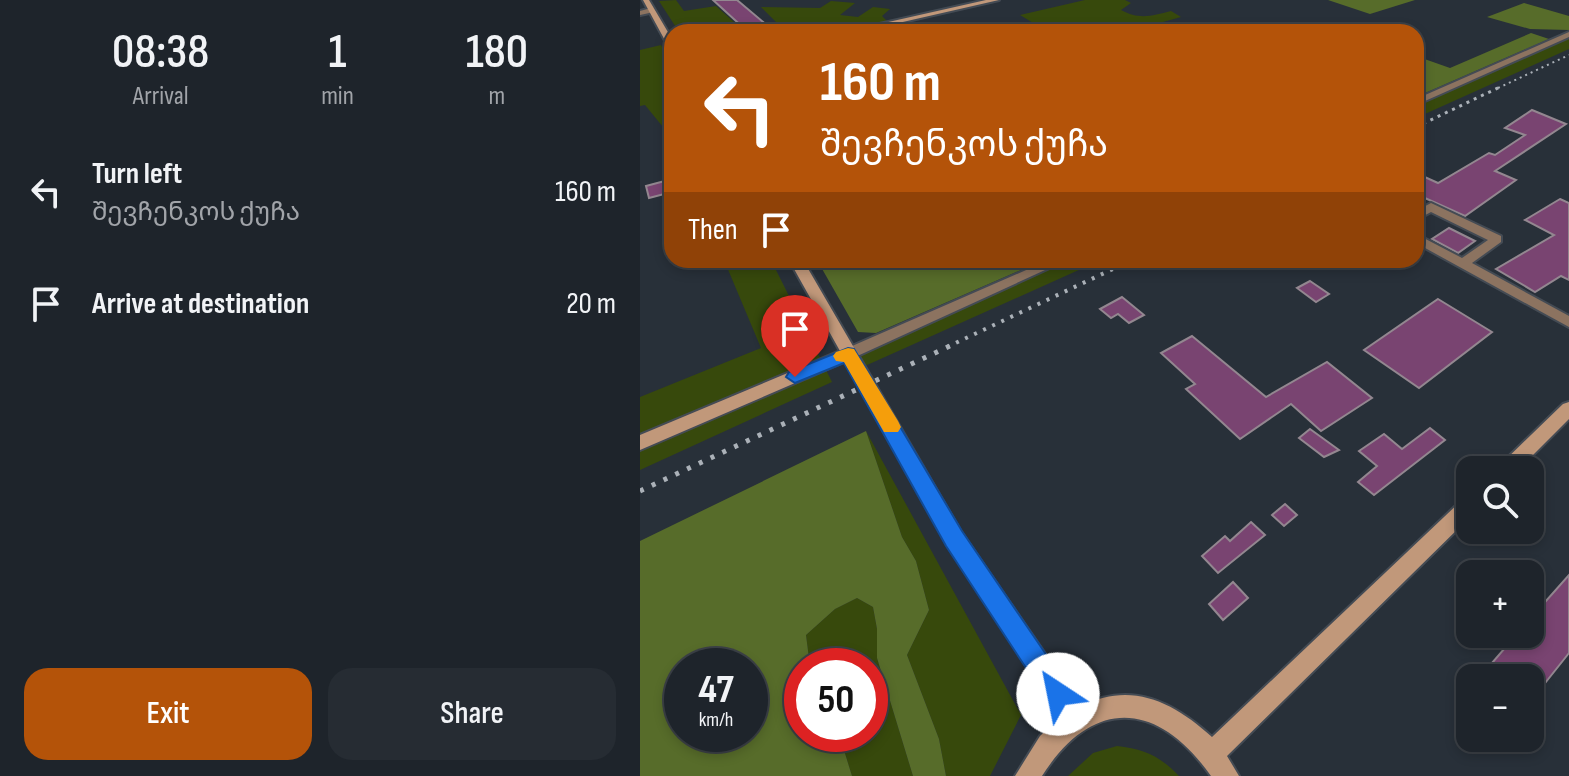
<!DOCTYPE html>
<meta charset="utf-8">
<style>
:root{--surface:#1e242b;--page:#262c33;--text:#f1f3f6;--muted:#a1a4a9;--line:#3c4147;--accent:#b45309}
body{margin:0;font-family:"Sofia Sans Condensed","Noto Sans Georgian",sans-serif;background:var(--page);color:var(--text);height:100vh;display:flex;flex-direction:column;font-size:30px;white-space:nowrap}
*{box-sizing:border-box;margin:0}
p{font-size:26px;color:var(--muted)}
.icon{flex:none;width:44px;height:44px;fill:none;stroke:currentColor;stroke-width:2;stroke-linecap:round;stroke-linejoin:round}
.map{position:relative;flex:1;overflow:hidden}
.side{display:flex;flex-direction:column;background:var(--surface);width:640px}
.side>*{flex:none}
.top-card{position:absolute;left:24px;top:24px;width:760px;height:244px;border-radius:24px;box-shadow:0 4px 12px #0003,0 0 0 2px var(--line);background:#b45309;color:#fff;overflow:hidden}
.fabs{position:absolute;left:816px;top:456px;display:grid;gap:16px}
.fabs a{display:grid;place-items:center;width:88px;height:88px;border-radius:16px;background:var(--surface);box-shadow:0 4px 12px #0003,0 0 0 2px var(--line);font-size:40px}
.speed{position:absolute;left:24px;top:648px;display:flex;gap:16px;font-size:40px;font-weight:700;text-align:center}
.speed>*{display:grid;place-content:center;width:104px;height:104px;border-radius:50%;background:var(--surface);box-shadow:0 4px 12px #0003,0 0 0 2px var(--line);line-height:1}
.speed small{font-size:20px;font-weight:400}
.speed .limit{border:12px solid #d22;background:#fff;color:#111}
.pin{position:absolute;display:grid;place-items:center;width:68px;height:68px;color:#fff;margin:-82px -34px;border-radius:50% 50% 50% 0;rotate:-45deg;box-shadow:0 0 8px #0007}
.pin .icon{rotate:45deg}
.me{position:absolute;width:88px;margin:-44px;rotate:326deg;stroke-linejoin:round;filter:drop-shadow(0 0 6px #0008)}
.turn{display:flex;align-items:center;gap:28px;height:168px;padding:0 24px;font-size:36px}
.turn .icon{width:104px;height:104px;stroke-width:2.5}
.turn b{display:block;font-size:56px;line-height:68px}
.then{display:flex;align-items:center;height:76px;padding:0 24px;background:#0003;gap:16px;font-size:30px}
.eta{display:flex;justify-content:space-evenly;align-items:center;height:136px;text-align:center}
.eta b{font-size:48px;font-weight:600;line-height:56px}
.button{display:flex;gap:16px;margin-top:auto;padding:16px 24px}
.button a{flex:1;height:92px;border-radius:24px;background:var(--accent);color:#fff;font-size:32px;font-weight:600;line-height:92px;text-align:center}
.button a+a{background:var(--page);color:var(--text)}
ul{padding:0;list-style:none}
li{display:flex;align-items:center;gap:24px;height:112px;padding:0 24px}
li div{flex:1}
li b{display:block;font-size:30px}
li em{font-style:normal}
main{display:flex;flex:1;min-height:0}
.map>svg:first-child{display:block}
.green{fill:#37490c}
.forest{fill:#576c2a;fill-rule:evenodd}
.building{fill:#794471;stroke:#938790;stroke-width:2}
.lines{fill:none;stroke-linecap:round;stroke-linejoin:round}
.street-casing{stroke:#444b54;stroke-width:4}
.secondary-casing{stroke:#444b54;stroke-width:4}
.street{fill:#8c7360;fill-rule:evenodd}
.secondary{fill:#c1987a;fill-rule:evenodd}
.rail-far3{stroke:#abb1b8;stroke-width:2;stroke-dasharray:2 4;stroke-linecap:butt}
.rail-far2{stroke:#abb1b8;stroke-width:3;stroke-dasharray:3 5;stroke-linecap:butt}
.rail-far1{stroke:#abb1b8;stroke-width:4;stroke-dasharray:3 7;stroke-linecap:butt}
.rail{stroke:#abb1b8;stroke-width:5;stroke-dasharray:4 9;stroke-linecap:butt}
.route{fill:#1a73e8;stroke:#114b97;stroke-width:2}
.slow{fill:#f59e0b}
</style>
<main>
<section class="side">
<div class="eta">
<div><b>08:38</b><p>Arrival</p></div>
<div><b>1</b><p>min</p></div>
<div><b>180</b><p>m</p></div>
</div>
<ul>
<li><svg class="icon" aria-label="left" viewBox="0 0 24 24"><path d="M17 20v-9H6M10 6l-5 5 5 5"/></svg><div><b>Turn left</b><p>შევჩენკოს ქუჩა</p></div><em>160 m</em></li>
<li><svg class="icon" aria-label="arrive" viewBox="0 0 24 24"><path d="M6 21V4h12l-3 4 3 4H6"/></svg><div><b>Arrive at destination</b></div><em>20 m</em></li>
</ul>
<div class="button"><a>Exit</a><a>Share</a></div>
</section>
<div class="map">
<svg width="929" height="776" viewBox="0 0 929 776">
<rect width="100%" height="100%" fill="#283039"/>
<!-- green -->
<path class="green" d="M36 0 44 11 76 6 95 23 74 27 78 32H39L19 1Z
M445 0H485L491 3 481 10C499 20 512 16 531 11L541 17 487 32H408L380 15Z
M191 1 215 3 200 15 218 17 233 7 250 9 242 16 247 21 191 32H146L121 7 180 8Z
M929 34V49L776 118V102Z
M21 45 32 68V138L5 105 0 106V50Z
M84 260H131L192 382 0 470V397L121 348Z
M420 260H461L216 370 208 354Z
M226 431 381 715 350 776H306L299 739 267 655 289 610 276 561 262 537Z
M217 598 233 607 237 629V658L273 776H212L199 734H230V666H170L166 635 195 609Z
M477 746C504 749 520 756 539 776H428L453 753Z"/>
<!-- forest -->
<path class="forest" d="M688 0H775L730 14Z
M884 3 929 16V30L890 29 847 17Z
M891 33 909 39 776 97V56L810 68Z
M177 260H404L236 333 218 332Z
M226 431 262 537 276 561 289 610 267 655 299 739 306 776H273L237 658V629L233 607 217 598 195 609 166 635 170 666H162V734H199L212 776H0V541ZM110 666V734H42V666Z"/>
<!-- building -->
<path class="building" d="M73 0H97L135 32H108Z
M892 110 926 124 855 171 876 180 825 216 776 194V173L798 183 849 153 855 155 885 135 865 128Z
M32 179V192L9 198 6 186Z
M920 199 929 203V280L921 276 895 292 856 269 914 235 885 220Z
M809 228 835 241 818 253 792 239Z
M670 281 689 294 676 302 657 288Z
M482 297 504 315 489 323 478 314 471 318 460 309Z
M798 299 852 332 779 388 724 350Z
M552 336 626 397 687 362 732 398 681 431 651 404 600 439 546 389 555 384 521 353Z
M790 428 805 440 734 495 718 482 737 466 719 451 744 434 762 449Z
M670 429 699 450 684 457 659 438Z
M645 504 657 515 644 526 632 515Z
M611 522 625 535 578 573 562 556 585 536 590 541Z
M929 575V653L890 702V678H839L877 634H890V619Z
M593 582 608 598 583 620 569 604Z"/>
<g class="lines">
<!-- street casing -->
<g class="street-casing">
<path id="street" d="M11 8 14 12 0 15V11Z
M929 32V37L776 105V99Z
M791 203 861 236V242L832 263 929 316V327L776 243V234L822 258 848 240 791 212 776 220V211Z
M409 260H427L213 358H203L200 354 203 350Z"/>
</g>
<!-- secondary casing -->
<g class="secondary-casing">
<path id="secondary" d="M3 0H9L32 39V48L28 46Z
M346 0H359L219 32H204Z
M149 260H163L321 532 441 706C492 681 533 702 572 737L823 499 830 497V517L587 756 599 776H571C518 701 453 696 402 776H375L400 736 420 717 307 544 206 361 0 450V435L200 351Z
M929 402V419L878 470H857L860 465 923 404Z"/>
</g>
<!-- street -->
<use href="#street" class="street"/>
<!-- secondary -->
<use href="#secondary" class="secondary"/>
<!-- rail-far3 -->
<path class="rail-far3" d="M858 88 929 55"/>
<!-- rail-far2 -->
<path class="rail-far2" d="M776 127 862 86"/>
<!-- rail-far1 -->
<path class="rail-far1" d="M307 347 492 260"/>
<!-- rail -->
<path class="rail" d="M0 491 312 345"/>
</g>
<!-- route -->
<path class="route" d="M208 348 214 349 322 531 427 685 431 694 427 703 418 707 409 703 306 546 204 363 155 383 146 377 149 372Z"/>
<!-- slow -->
<path class="slow" d="M208 348 214 349 258 421 261 427 258 432H244L204 362 196 361 193 356 196 352Z"/>
</svg>
<div class="fabs">
<a><svg class="icon" aria-label="search" viewBox="0 0 24 24"><circle cx="10" cy="10" r="6"/><path d="M15 15l6 6"/></svg></a>
<a>+</a>
<a>−</a>
</div>
<div class="speed"><div>47<small>km/h</small></div><div class="limit">50</div></div>
<div class="pin" style="left:155px;top:377px;background:#d93025"><svg class="icon" aria-label="arrive" viewBox="0 0 24 24"><path d="M6 21V4h12l-3 4 3 4H6"/></svg></div>
<svg class="me" style="left:418px;top:694px" viewBox="-20 -20 40 40"><circle r="19" fill="#fff"/><path d="M0-13L10 11 0 6-10 11z" fill="#1a73e8"/></svg>
<div class="top-card">
<div class="turn"><svg class="icon" aria-label="left" viewBox="0 0 24 24"><path d="M17 20v-9H6M10 6l-5 5 5 5"/></svg><div><b>160 m</b>შევჩენკოს ქუჩა</div></div>
<div class="then">Then<svg class="icon" aria-label="arrive" viewBox="0 0 24 24"><path d="M6 21V4h12l-3 4 3 4H6"/></svg></div>
</div>
</div>
</main>
